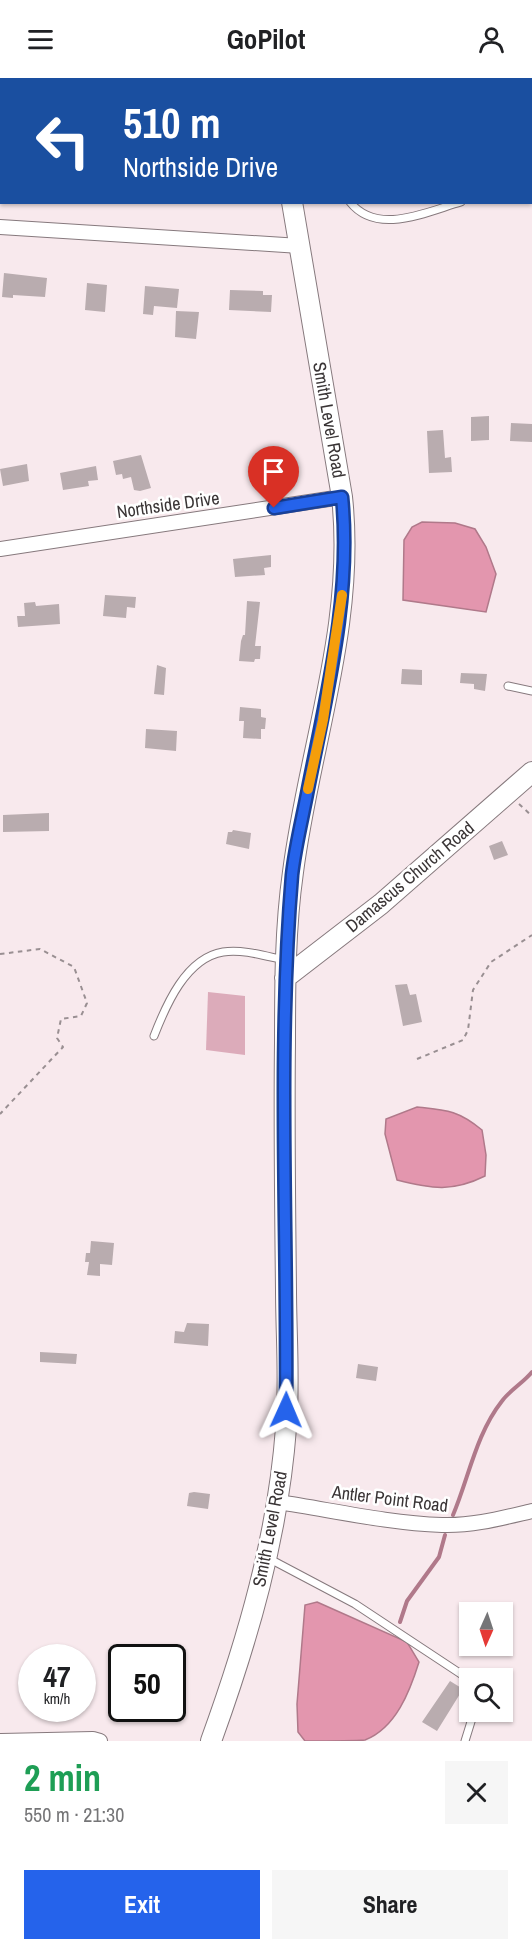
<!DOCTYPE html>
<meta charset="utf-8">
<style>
:root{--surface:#fff;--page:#f6f6f6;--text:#202124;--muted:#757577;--accent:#2563eb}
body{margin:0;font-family:"Archivo Narrow",sans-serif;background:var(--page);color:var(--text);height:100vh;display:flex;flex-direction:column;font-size:22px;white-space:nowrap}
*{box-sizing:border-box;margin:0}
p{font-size:20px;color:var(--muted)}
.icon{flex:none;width:33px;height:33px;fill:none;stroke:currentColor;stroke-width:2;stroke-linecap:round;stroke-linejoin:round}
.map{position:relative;height:1663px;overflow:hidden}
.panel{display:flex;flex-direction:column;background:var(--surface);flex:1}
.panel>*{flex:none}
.hud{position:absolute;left:0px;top:0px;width:532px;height:126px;box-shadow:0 2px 4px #0004;background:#1a4fa0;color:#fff;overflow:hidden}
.needle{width:39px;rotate:183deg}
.controls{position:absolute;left:459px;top:1524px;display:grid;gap:12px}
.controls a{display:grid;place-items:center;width:54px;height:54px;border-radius:0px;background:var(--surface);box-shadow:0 2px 4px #0004;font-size:30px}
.speed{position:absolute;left:18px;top:1566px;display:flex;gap:12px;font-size:30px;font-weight:700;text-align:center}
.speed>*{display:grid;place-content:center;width:78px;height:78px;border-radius:50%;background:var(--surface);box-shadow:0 2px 4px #0004;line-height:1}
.speed small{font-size:15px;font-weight:400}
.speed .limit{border:3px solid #111;border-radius:9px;background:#fff;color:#111}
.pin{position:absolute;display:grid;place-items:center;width:51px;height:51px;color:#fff;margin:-62px -26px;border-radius:50% 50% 50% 0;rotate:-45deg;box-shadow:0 0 6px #0007}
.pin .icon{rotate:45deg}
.me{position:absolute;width:66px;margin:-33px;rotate:1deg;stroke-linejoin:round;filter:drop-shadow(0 0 4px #0008)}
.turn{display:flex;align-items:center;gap:21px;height:126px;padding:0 24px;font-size:27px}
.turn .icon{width:78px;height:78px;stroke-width:2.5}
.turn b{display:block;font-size:42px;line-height:51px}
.round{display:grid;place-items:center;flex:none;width:63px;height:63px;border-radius:0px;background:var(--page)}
.head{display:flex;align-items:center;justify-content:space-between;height:102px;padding:0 24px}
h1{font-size:36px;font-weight:700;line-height:45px;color:#1e9e55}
.button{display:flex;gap:12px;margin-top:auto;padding:12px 24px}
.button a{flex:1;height:69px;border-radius:0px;background:var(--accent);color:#fff;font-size:24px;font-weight:700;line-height:69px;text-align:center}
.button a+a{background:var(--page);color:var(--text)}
header{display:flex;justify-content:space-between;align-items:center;height:78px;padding:0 24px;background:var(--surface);font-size:27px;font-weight:700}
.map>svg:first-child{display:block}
.green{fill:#dcabba}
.water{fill:#e396ae;stroke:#b0798a;stroke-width:1.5}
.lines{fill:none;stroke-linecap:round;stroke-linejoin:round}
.stream{stroke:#b0798a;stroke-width:4}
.building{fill:#b9acaf}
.lane-casing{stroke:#86797d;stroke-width:9}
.street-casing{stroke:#86797d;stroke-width:16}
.secondary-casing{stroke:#86797d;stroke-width:22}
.path{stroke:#998f92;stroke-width:2;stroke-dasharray:4.5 4.5;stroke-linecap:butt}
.lane{stroke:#fff;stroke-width:7}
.street{stroke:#fff;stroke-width:14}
.secondary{stroke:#fff;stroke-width:20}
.route-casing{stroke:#184099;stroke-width:15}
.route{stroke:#2563eb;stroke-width:10}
.slow{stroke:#f59e0b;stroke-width:10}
.labels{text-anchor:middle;stroke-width:5;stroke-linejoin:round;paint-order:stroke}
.street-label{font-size:18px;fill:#3a3536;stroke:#fff}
</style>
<header><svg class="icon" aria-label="menu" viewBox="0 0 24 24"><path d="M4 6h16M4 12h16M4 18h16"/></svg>GoPilot<svg class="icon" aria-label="person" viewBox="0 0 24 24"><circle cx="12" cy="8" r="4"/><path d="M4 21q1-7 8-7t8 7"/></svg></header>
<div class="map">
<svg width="532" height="1663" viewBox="0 0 532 1663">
<rect width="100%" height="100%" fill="#f8e9ed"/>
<!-- green -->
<path class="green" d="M208 914 245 918V977L206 972Z"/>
<!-- water -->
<path class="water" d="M422 444 455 445 475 451 486 469 496 496 486 534 403 522 404 462 412 449Z
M417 1029C446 1032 458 1032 482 1052L486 1077 485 1098C453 1114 432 1111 397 1102L385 1056 386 1041Z
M317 1524 407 1564 419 1584C410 1613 396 1650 365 1662 352 1663 320 1663 305 1663L298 1654 297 1626 305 1527Z"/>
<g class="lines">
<!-- stream -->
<path class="stream" d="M0 50 2 49
M453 1437C469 1399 476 1356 502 1323 510 1312 523 1305 532 1294
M400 1544 407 1523 439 1479 445 1457"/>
</g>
<!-- building -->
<path class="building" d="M4 195 47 200 45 219 13 217V220L2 219Z
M87 205 107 207 105 234 85 232Z
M145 208 179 211 177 230 154 228 153 237 143 236Z
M230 212 263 213V217H272L271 234 229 232Z
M176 233 199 234 196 261 175 259Z
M489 338V362L471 363V339Z
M511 345 532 346V364L510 363Z
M443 352 445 380 451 379 452 394 429 395 427 353Z
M279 374H290L291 387 281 389V393L258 395 256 376Z
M141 377 151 410 140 413 134 412 131 399 123 401 122 396 116 397 113 383Z
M27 386 29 403 3 408 0 391Z
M96 388 98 402 88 403 89 408 63 412 60 395Z
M271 477V489L264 490 265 497 235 499 233 481Z
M105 517 136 519 135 530 127 529 126 540 103 538Z
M247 523 260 524 255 568H261L260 581H255L254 584 239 583 241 563 243 557H245Z
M35 524 36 528 59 526 60 546 18 549 17 538H25L24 525Z
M157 587 166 590 164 617 154 616Z
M402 591 422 592V607L401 606Z
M461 595 487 596 485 613 474 611V606L460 605Z
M240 629 261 631V639L266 640 265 651H261V661L243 660 244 643H239Z
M146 651 177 653 176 673 145 670Z
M49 735V753L3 754V737Z
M233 752 251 755 249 771 226 766 228 754H232Z
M502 763 508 777 494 782 489 768Z
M407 906 410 917 416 916 422 944 403 948 395 907Z
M91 1163 114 1165 112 1187 100 1186V1198L87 1197 89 1184H85L86 1175H90Z
M187 1245 209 1246 208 1268 174 1265 175 1253 184 1254Z
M40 1274 77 1276 76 1286 40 1284Z
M358 1286 378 1289 376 1303 356 1300Z
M194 1414 210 1416 208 1431 187 1428 189 1415Z
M450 1603 463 1611 437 1653 422 1644Z"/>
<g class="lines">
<!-- lane casing -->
<g class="lane-casing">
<path id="lane" d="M369 2 370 0
M531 70 532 69
M531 108H532
M350 124C377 158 426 134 461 124
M508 608 532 613
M154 958C166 927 186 880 223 874 243 871 265 878 284 882
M268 1480 355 1526 470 1602
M465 1663 474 1634"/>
</g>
<!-- street casing -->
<g class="street-casing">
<path id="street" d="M0 149 300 168
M0 471 342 419
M278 1424C332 1432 387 1445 442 1447 473 1448 502 1440 532 1433
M1 1663 93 1661 100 1663"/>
</g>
<!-- secondary casing -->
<g class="secondary-casing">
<path id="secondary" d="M272 0V2
M285 900 381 826 532 694
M211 1663C248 1561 278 1458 286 1350 290 1304 286 1257 286 1211 285 1129 284 1047 285 965 285 908 285 850 293 794 309 669 356 547 342 419L292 124"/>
</g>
<!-- path -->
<path class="path" d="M519 726 532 738
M0 876 40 871 74 889 87 925 81 938 61 941 57 960 63 969 0 1036
M417 981 463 962 468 952 473 912 491 884 532 857"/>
<!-- lane -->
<use href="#lane" class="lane"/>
<!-- street -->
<use href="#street" class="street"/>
<!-- secondary -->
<use href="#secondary" class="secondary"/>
</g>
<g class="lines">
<!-- route casing -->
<g class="route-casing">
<path id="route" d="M274 430 342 419C352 519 326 618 307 716 302 742 295 770 292 797 277 975 288 1154 286 1332"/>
</g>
<!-- route -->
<use href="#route" class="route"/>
<!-- slow -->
<path class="slow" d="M308 711 323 642 342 517"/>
</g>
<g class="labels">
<!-- street labels -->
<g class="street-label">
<text transform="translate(329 342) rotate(80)" y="6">Smith Level Road</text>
<text transform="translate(168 427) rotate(-8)" y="6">Northside Drive</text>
<text transform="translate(410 799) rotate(-40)" y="6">Damascus Church Road</text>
<text transform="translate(390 1421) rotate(7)" y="6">Antler Point Road</text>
<text transform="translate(270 1451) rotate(-79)" y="6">Smith Level Road</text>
</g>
</g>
</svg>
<div class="controls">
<a><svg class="needle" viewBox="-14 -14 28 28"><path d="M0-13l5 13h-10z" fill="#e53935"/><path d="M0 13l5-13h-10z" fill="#757577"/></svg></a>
<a><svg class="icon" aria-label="search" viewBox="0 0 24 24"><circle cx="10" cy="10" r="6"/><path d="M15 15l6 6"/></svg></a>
</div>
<div class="speed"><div>47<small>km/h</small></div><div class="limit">50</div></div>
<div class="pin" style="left:274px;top:430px;background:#d93025"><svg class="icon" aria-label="arrive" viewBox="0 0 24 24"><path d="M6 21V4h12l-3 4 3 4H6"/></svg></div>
<svg class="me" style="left:286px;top:1332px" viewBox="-20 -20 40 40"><path d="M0-17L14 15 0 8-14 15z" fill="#2563eb" stroke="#fff" stroke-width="4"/></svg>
<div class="hud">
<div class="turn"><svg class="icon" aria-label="left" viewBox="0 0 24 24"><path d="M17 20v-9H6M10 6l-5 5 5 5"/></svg><div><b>510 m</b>Northside Drive</div></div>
</div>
</div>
<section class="panel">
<div class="head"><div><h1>2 min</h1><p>550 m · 21:30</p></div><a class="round"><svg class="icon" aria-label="close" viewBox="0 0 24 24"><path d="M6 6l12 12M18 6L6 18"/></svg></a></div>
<div class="button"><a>Exit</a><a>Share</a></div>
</section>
